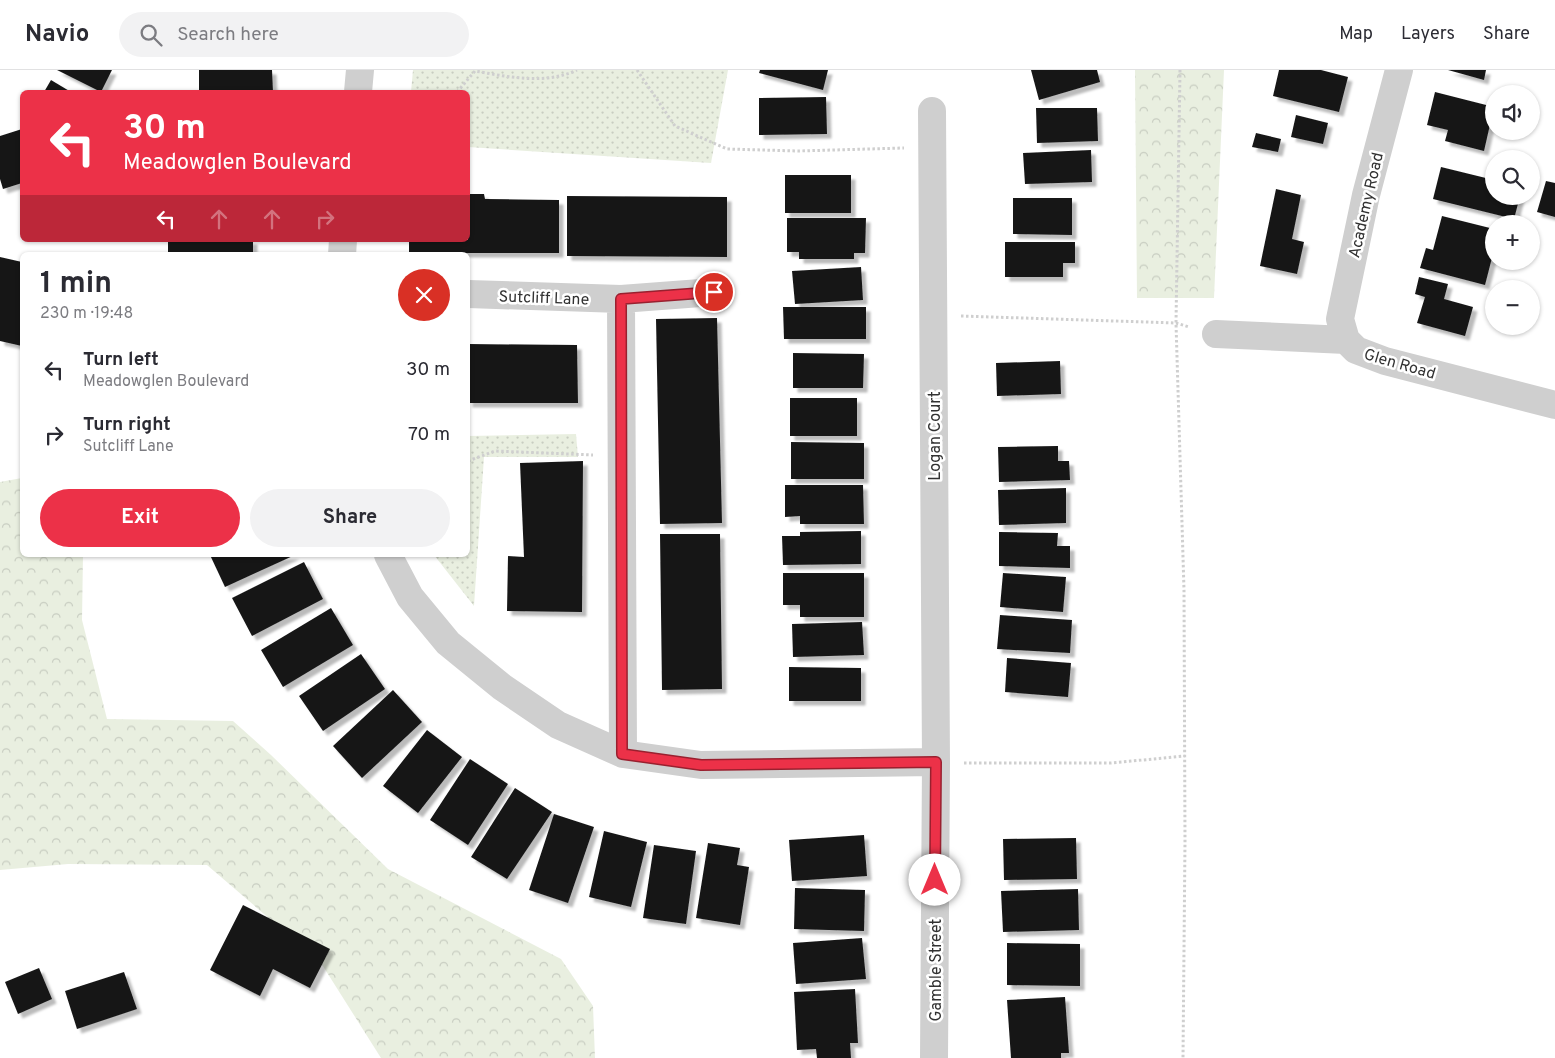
<!DOCTYPE html>
<meta charset="utf-8">
<style>
:root{--surface:#fff;--page:#f2f2f3;--text:#2b2b33;--muted:#7c7c81;--line:#e1e1e2;--accent:#ec3148}
body{margin:0;font-family:Overpass,sans-serif;background:var(--page);color:var(--text);height:100vh;display:flex;flex-direction:column;font-size:19px;white-space:nowrap}
*{box-sizing:border-box;margin:0}
p{font-size:16px;color:var(--muted)}
.icon{flex:none;width:28px;height:28px;fill:none;stroke:currentColor;stroke-width:2;stroke-linecap:round;stroke-linejoin:round}
.map{position:relative;flex:1;overflow:hidden}
.side{position:absolute;left:20px;top:182px;width:450px;height:305px;display:flex;flex-direction:column;background:var(--surface);border-radius:8px;box-shadow:0 1px 4px #0004}
.side>*{flex:none}
.guide{position:absolute;left:20px;top:20px;width:450px;height:152px;border-radius:8px;box-shadow:0 1px 4px #0004;background:#ec3148;color:#fff;overflow:hidden}
.tools{position:absolute;left:1485px;top:15px;display:grid;gap:10px}
.tools a{display:grid;place-items:center;width:55px;height:55px;border-radius:50%;background:var(--surface);box-shadow:0 1px 4px #0004;font-size:25px}
.pin{position:absolute;display:grid;place-items:center;width:42px;height:42px;color:#fff;margin:-21px;border:2px solid #fff;border-radius:50%;box-shadow:0 1px 5px #0007}
.me{position:absolute;width:55px;margin:-28px;rotate:0deg;stroke-linejoin:round;filter:drop-shadow(0 0 4px #0008)}
.turn{display:flex;align-items:center;gap:18px;height:105px;padding:0 20px;font-size:22px}
.turn .icon{width:65px;height:65px;stroke-width:2.5}
.turn b{display:block;font-size:35px;line-height:42px}
.lanes{display:flex;align-items:center;height:48px;padding:0 20px;background:#0003;justify-content:center;gap:25px;direction:ltr}
.lanes .off{opacity:.35}
.round{display:grid;place-items:center;flex:none;width:52px;height:52px;border-radius:26px;background:var(--page)}
.head{display:flex;align-items:center;justify-content:space-between;height:85px;padding:0 20px}
h1{font-size:30px;font-weight:700;line-height:38px}
.button{display:flex;gap:10px;margin-top:auto;padding:10px 20px}
.button a{flex:1;height:58px;border-radius:30px;background:var(--accent);color:#fff;font-size:20px;font-weight:700;line-height:58px;text-align:center}
.button a+a{background:var(--page);color:var(--text)}
ul{padding:0;list-style:none}
li{display:flex;align-items:center;gap:15px;height:65px;padding:0 20px}
li div{flex:1}
li b{display:block;font-size:19px}
li em{font-style:normal}
header{display:flex;align-items:center;gap:30px;box-sizing:border-box;height:70px;padding:0 25px;background:var(--surface);border-bottom:1px solid var(--line)}
header strong{font-size:24px}
nav{display:flex;gap:28px;margin-inline-start:auto;font-size:18px}
.search{width:350px;height:45px;background:var(--page);display:flex;align-items:center;gap:12px;box-sizing:border-box;padding:0 18px;border-radius:28px;color:var(--muted);font-size:19px}
.map>svg:first-child{display:block}
.forest{fill:url(#forest-crowns)}
.park{fill:url(#park-dots)}
.building{fill:#191919;filter:url(#shadow)}
.lines{fill:none;stroke-linecap:round;stroke-linejoin:round}
.path{stroke:#cfcfcf;stroke-width:3;stroke-dasharray:2.5 2.5;stroke-linecap:butt}
.minor{stroke:#cfcfcf;stroke-width:28}
.route-casing{stroke:#99202f;stroke-width:12}
.route{stroke:#ec3148;stroke-width:9}
.labels{text-anchor:middle;stroke-width:5;stroke-linejoin:round;paint-order:stroke}
.street-label{font-size:16px;fill:#323232;stroke:#fff}
</style>
<header>
<strong>Navio</strong>
<div class="search"><svg class="icon" aria-label="search" viewBox="0 0 24 24"><circle cx="10" cy="10" r="6"/><path d="M15 15l6 6"/></svg>Search here</div>
<nav><a>Map</a><a>Layers</a><a>Share</a></nav>
</header>
<div class="map">
<svg width="1555" height="988" viewBox="0 0 1555 988">
<defs>
<pattern id="forest-crowns" width="20" height="18" patternUnits="userSpaceOnUse" patternTransform="scale(1.25)"><rect width="20" height="18" fill="#e9efe0"/><path d="M2 6a3 3 0 1 1 6 0M12 15a3 3 0 1 1 6 0" fill="none" stroke="#c8cdc1"/></pattern>
<pattern id="park-dots" width="8" height="8" patternUnits="userSpaceOnUse" patternTransform="scale(1.25)"><rect width="8" height="8" fill="#e9efe0"/><path d="M2 2h.1M6 6h.1" fill="none" stroke="#c8cdc1" stroke-width="1.8" stroke-linecap="round"/></pattern>
<filter id="shadow"><feDropShadow dx="4.5" dy="4.5" stdDeviation="1" flood-color="#0004"/></filter>
</defs>
<rect width="100%" height="100%" fill="#fff"/>
<!-- forest -->
<path class="forest" d="M1135 0H1224L1214 228H1137Z
M22 408V485H83L82 550 107 649 233 651 271 685 388 799 561 889 593 936 595 988H381L321 893 207 795 68 794 0 800V412Z"/>
<!-- park -->
<path class="park" d="M413 0H728L711 93 468 77V22H411Z
M576 364 578 387H484L474 536 434 485H468V366Z"/>
<!-- building -->
<path class="building" d="M57 0H112L101 22Z
M199 0H272L273 22H199Z
M760 0H828L823 20 759 3Z
M1031 0H1097L1100 12 1039 30Z
M1279 0H1321L1348 7 1339 42 1273 26Z
M1448 0H1486L1484 10Z
M51 10 71 22H44Z
M1435 22 1494 37 1484 81 1445 71 1448 60 1427 55Z
M826 27 827 64 759 65V28Z
M1036 38H1097L1098 71 1037 73Z
M1296 45 1328 53 1323 74 1291 67Z
M22 59V113L3 119 0 109V66Z
M1256 63 1281 69 1278 82 1252 77Z
M1091 80 1092 112 1025 114 1023 83Z
M1441 97 1494 110V126H1520L1514 149 1433 129Z
M785 105H851V143H785Z
M1546 111 1555 113V147L1537 142Z
M1276 119 1301 125 1292 169 1304 172 1297 204 1260 196Z
M468 124H484L485 129 559 130V183H409V170H468Z
M567 126 727 127V187L567 186Z
M1013 128H1072V165L1013 164Z
M1442 146 1494 159V180L1485 215 1420 198 1426 178 1433 180Z
M787 148H866L865 183H854V189H799V182H787Z
M168 170H253V182L168 183Z
M1005 172H1075V193H1063V207H1005Z
M0 187 22 192V276L0 271Z
M861 197 863 230 795 234 792 201Z
M1419 207 1448 214 1444 229 1473 237 1465 266 1417 253 1425 227 1415 224Z
M783 237H866V269H784Z
M717 248 722 453 660 454 656 249Z
M468 274 577 275 578 333H468Z
M793 283 864 284 863 318H793Z
M1060 291 1061 324 997 326 996 293Z
M790 328H857V366H790Z
M791 372 864 373V409H791Z
M1058 376V391H1069L1070 410 999 412 998 377Z
M583 391 582 542 507 541 508 486 524 487 520 393Z
M785 415H863L864 454H800V446L785 447Z
M1066 418V453L999 455 998 420Z
M861 461V494L783 495 782 466H800V462Z
M999 462 1058 463 1057 476H1070V498L999 496Z
M660 464H720L722 619 662 620Z
M210 485H295L225 517Z
M304 492 323 529 252 566 232 528Z
M783 503H864V547H800V535H783Z
M1003 503 1066 507 1063 542 1000 537Z
M331 538 353 575 283 617 261 580Z
M1000 545 1072 550 1070 583 997 579Z
M862 552 864 585 793 587 792 554Z
M361 584 385 619 323 661 299 626Z
M1007 588 1071 593 1068 627 1005 622Z
M789 597 861 598V631H789Z
M393 620 422 652 362 708 333 676Z
M427 660 462 687 418 743 383 716Z
M470 689 508 714 468 775 430 750Z
M515 718 552 742 507 809 471 787Z
M554 744 594 757 568 833 529 820Z
M604 761 647 772 631 837 589 827Z
M864 765 867 806 792 811 789 770Z
M1076 768 1077 809 1004 810 1003 769Z
M708 773 740 778 737 795 749 797 740 855 696 848Z
M654 775 696 781 686 854 643 848Z
M795 818 865 820 864 861 794 859Z
M1078 819 1079 860 1003 862 1001 821Z
M243 835 330 879 310 918 273 899 260 926 210 900Z
M862 868 866 909 796 914 793 873Z
M1007 873 1080 874V916L1007 915Z
M39 898 52 929 18 944 5 912Z
M124 902 137 939 77 959 65 921Z
M855 919 858 973H850L851 988H817L816 979 797 980 794 922Z
M1065 927 1069 983H1061V988H1011L1007 930Z"/>
<g class="lines">
<!-- path -->
<path class="path" d="M637 0 675 56 727 79 798 81 904 78
M1180 0 1176 253 1184 520 1185 771 1183 988
M457 22 475 1C509 7 545 15 577 0
M961 246 1176 253 1189 257
M468 391 495 381 593 385
M964 693H1111L1185 686"/>
<!-- minor -->
<path class="minor" d="M358 22 360 0
M932 41 936 692 934 988
M342 185 343 170
M468 224 621 229 714 222
M621 229 623 684
M1216 264 1346 270 1356 280 1385 291 1555 335
M1346 270 1340 249 1366 125 1399 0
M388 485 410 527 448 573 502 617 558 655 623 684 701 695 936 692"/>
</g>
<g class="lines">
<!-- route casing -->
<g class="route-casing">
<path id="route" d="M714 222 621 229 622 684 701 695 936 692 935 810"/>
</g>
<!-- route -->
<use href="#route" class="route"/>
</g>
<g class="labels">
<!-- street labels -->
<g class="street-label">
<text transform="translate(1365 135) rotate(-77)" y="6">Academy Road</text>
<text transform="translate(544 227) rotate(2)" y="6">Sutcliff Lane</text>
<text transform="translate(1400 293) rotate(16)" y="6">Glen Road</text>
<text transform="translate(934 366) rotate(-90)" y="6">Logan Court</text>
<text transform="translate(935 900) rotate(-90)" y="6">Gamble Street</text>
</g>
</g>
</svg>
<div class="tools">
<a><svg class="icon" aria-label="sound" viewBox="0 0 24 24"><path d="M4 9h4l5-4v14l-5-4H4zM17 9q2 3 0 6"/></svg></a>
<a><svg class="icon" aria-label="search" viewBox="0 0 24 24"><circle cx="10" cy="10" r="6"/><path d="M15 15l6 6"/></svg></a>
<a>+</a>
<a>−</a>
</div>
<div class="pin" style="left:714px;top:222px;background:#d93025"><svg class="icon" aria-label="arrive" viewBox="0 0 24 24"><path d="M6 21V4h12l-3 4 3 4H6"/></svg></div>
<svg class="me" style="left:935px;top:810px" viewBox="-20 -20 40 40"><circle r="19" fill="#fff"/><path d="M0-13L10 11 0 6-10 11z" fill="#ec3148"/></svg>
<div class="guide">
<div class="turn"><svg class="icon" aria-label="left" viewBox="0 0 24 24"><path d="M17 20v-9H6M10 6l-5 5 5 5"/></svg><div><b>30 m</b>Meadowglen Boulevard</div></div>
<div class="lanes"><svg class="icon" aria-label="left" viewBox="0 0 24 24"><path d="M17 20v-9H6M10 6l-5 5 5 5"/></svg><svg class="icon off" aria-label="ahead" viewBox="0 0 24 24"><path d="M12 20V5M6 11l6-6 6 6"/></svg><svg class="icon off" aria-label="ahead" viewBox="0 0 24 24"><path d="M12 20V5M6 11l6-6 6 6"/></svg><svg class="icon off" aria-label="right" viewBox="0 0 24 24"><path d="M7 20v-9h11M14 6l5 5-5 5"/></svg></div>
</div>
<section class="side">
<div class="head"><div><h1>1 min</h1><p>230 m · 19:48</p></div><a class="round" style="background:#d93025;color:#fff"><svg class="icon" aria-label="close" viewBox="0 0 24 24"><path d="M6 6l12 12M18 6L6 18"/></svg></a></div>
<ul>
<li><svg class="icon" aria-label="left" viewBox="0 0 24 24"><path d="M17 20v-9H6M10 6l-5 5 5 5"/></svg><div><b>Turn left</b><p>Meadowglen Boulevard</p></div><em>30 m</em></li>
<li><svg class="icon" aria-label="right" viewBox="0 0 24 24"><path d="M7 20v-9h11M14 6l5 5-5 5"/></svg><div><b>Turn right</b><p>Sutcliff Lane</p></div><em>70 m</em></li>
</ul>
<div class="button"><a>Exit</a><a>Share</a></div>
</section>
</div>
